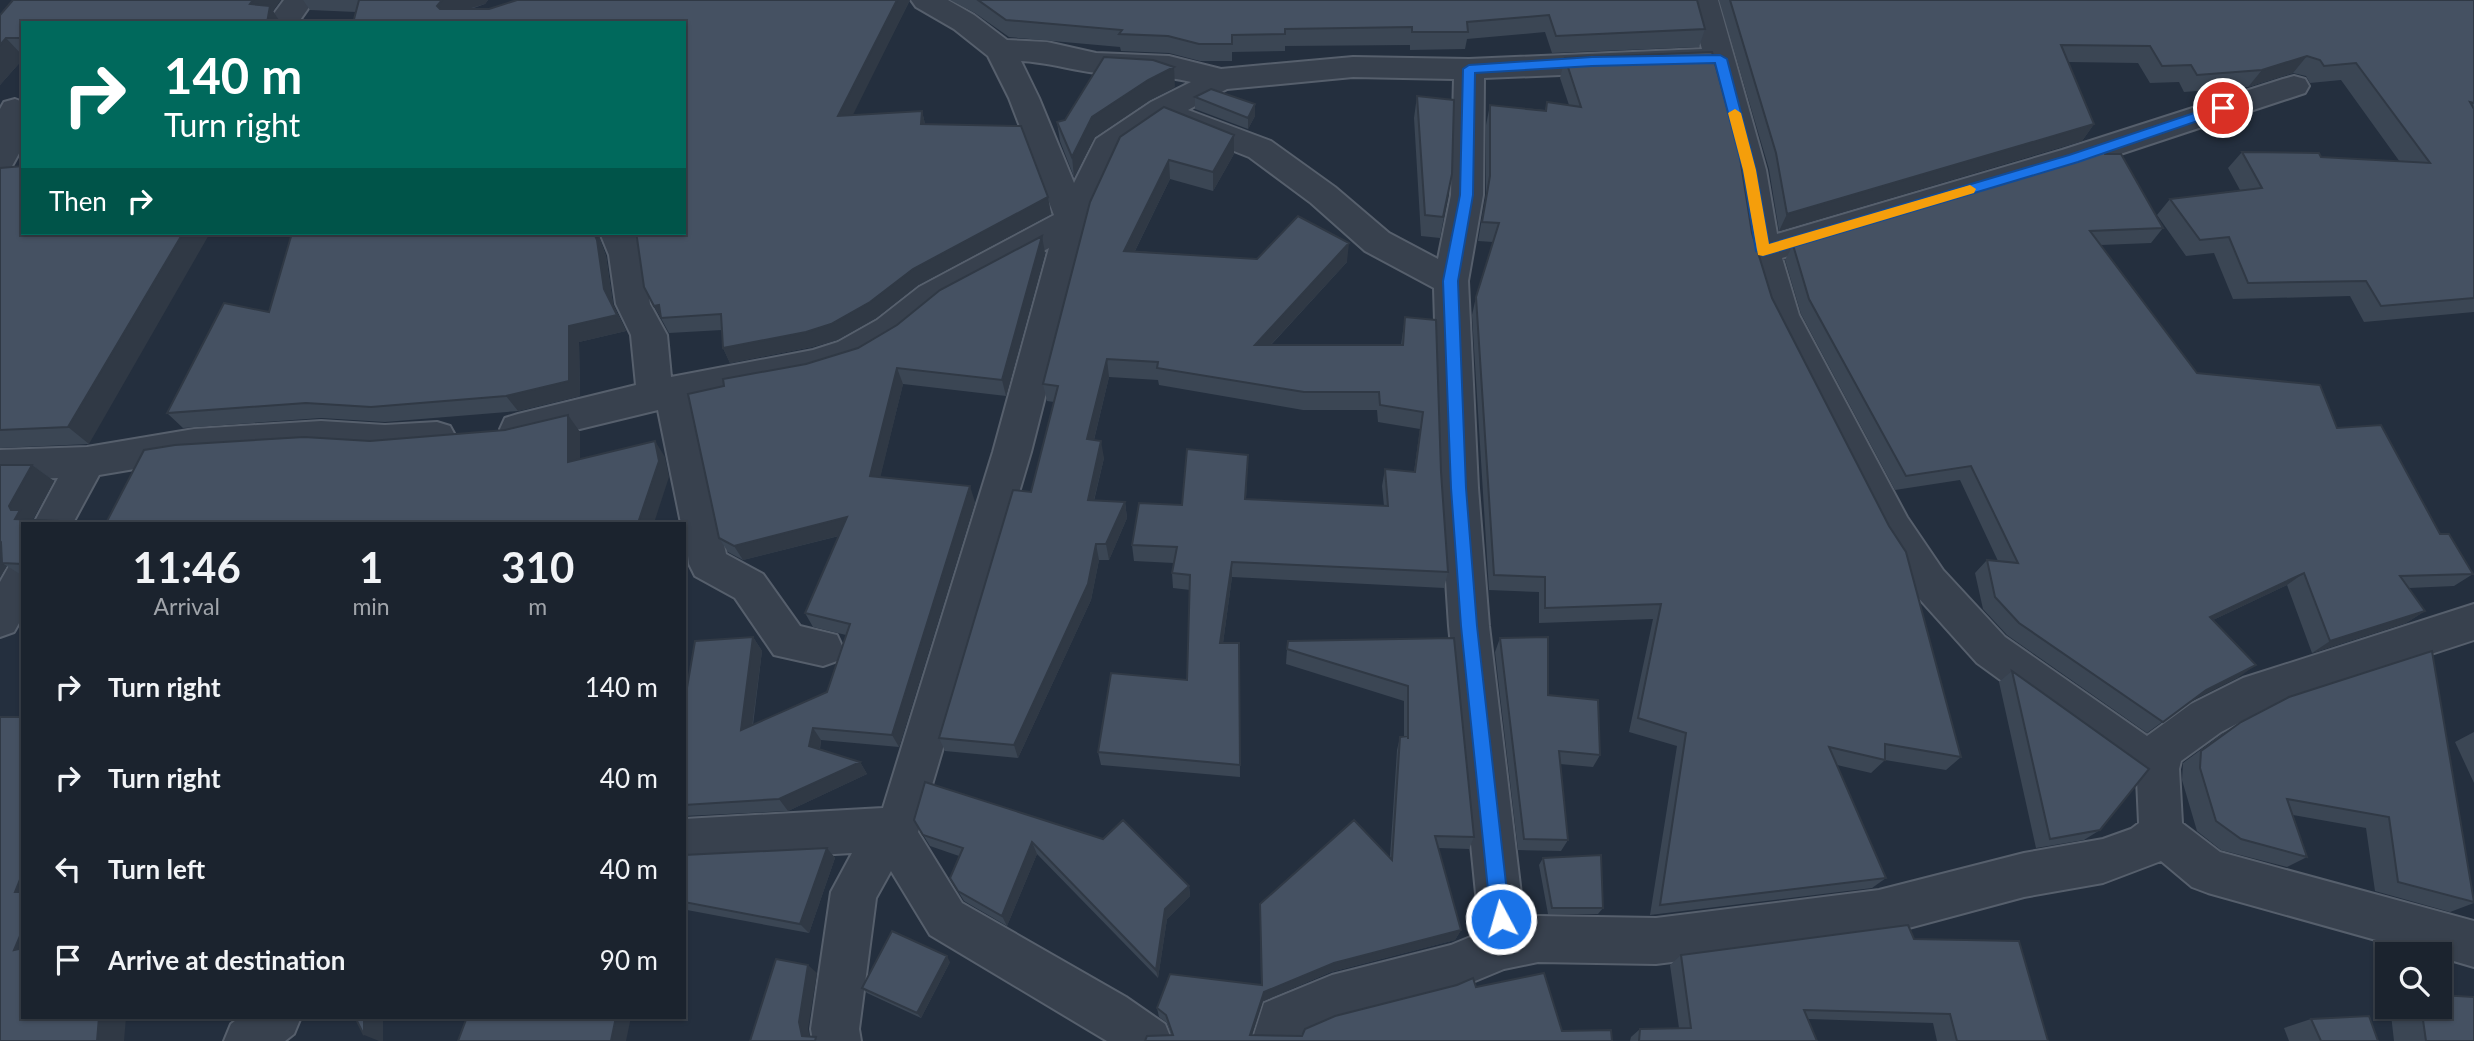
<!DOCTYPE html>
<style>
:root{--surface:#1b232e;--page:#282f3a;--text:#f1f3f6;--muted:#a0a4aa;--line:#39404a}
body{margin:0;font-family:Lato,sans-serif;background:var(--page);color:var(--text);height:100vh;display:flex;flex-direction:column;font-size:26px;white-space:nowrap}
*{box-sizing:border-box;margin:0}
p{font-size:23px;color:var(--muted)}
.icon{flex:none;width:38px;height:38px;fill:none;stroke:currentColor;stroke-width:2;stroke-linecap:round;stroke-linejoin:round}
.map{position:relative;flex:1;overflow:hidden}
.side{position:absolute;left:21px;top:522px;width:665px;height:497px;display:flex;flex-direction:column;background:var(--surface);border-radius:0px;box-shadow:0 2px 5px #0004,0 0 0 2px var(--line)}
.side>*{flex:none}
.guide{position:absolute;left:21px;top:21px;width:665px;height:214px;border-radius:0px;box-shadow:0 2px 5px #0004,0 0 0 2px var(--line);background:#00695c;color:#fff;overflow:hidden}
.controls{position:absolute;left:2375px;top:942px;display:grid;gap:14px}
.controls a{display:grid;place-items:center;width:77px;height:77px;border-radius:0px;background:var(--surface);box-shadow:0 2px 5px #0004,0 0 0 2px var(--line);font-size:35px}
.pin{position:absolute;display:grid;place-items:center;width:60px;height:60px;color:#fff;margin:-30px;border:4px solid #fff;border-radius:50%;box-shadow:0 2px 7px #0007}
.me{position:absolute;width:77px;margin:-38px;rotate:354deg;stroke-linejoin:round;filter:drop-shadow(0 0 5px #0008)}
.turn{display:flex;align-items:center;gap:24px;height:147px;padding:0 28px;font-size:32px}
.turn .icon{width:91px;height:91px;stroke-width:2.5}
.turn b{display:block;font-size:49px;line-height:60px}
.then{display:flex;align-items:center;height:66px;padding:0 28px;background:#0003;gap:14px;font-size:26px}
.eta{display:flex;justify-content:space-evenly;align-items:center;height:119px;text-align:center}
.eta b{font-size:42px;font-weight:700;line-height:49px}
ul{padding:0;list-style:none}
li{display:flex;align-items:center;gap:21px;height:91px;padding:0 28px}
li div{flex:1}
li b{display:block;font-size:26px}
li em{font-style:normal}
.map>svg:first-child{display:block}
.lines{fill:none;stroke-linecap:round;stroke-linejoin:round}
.minor-casing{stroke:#565f6c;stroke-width:4}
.minor{fill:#38414e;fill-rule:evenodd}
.wall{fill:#3b4654}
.shaded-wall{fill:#303945}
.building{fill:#455162;stroke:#303945;stroke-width:2}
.route{fill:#1a73e8;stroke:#114b97;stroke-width:2}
.slow{fill:#f59e0b}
</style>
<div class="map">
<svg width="2474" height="1041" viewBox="0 0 2474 1041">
<rect width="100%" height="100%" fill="#242f3e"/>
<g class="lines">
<!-- minor casing -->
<g class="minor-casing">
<path id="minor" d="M284 0H314L298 23H267Z
M911 0H948L974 15 1007 40 1047 42 1096 53 1169 56 1221 69 1353 57 1469 59 1702 49 1688 0H1718L1766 170 1777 234 2062 150 2283 79 2294 76 2305 79 2309 86 2305 93 2084 166 1782 258 1799 315 1907 517 1943 570 2005 637 2147 736 2191 704 2243 678 2474 604V640L2269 707 2221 732 2181 761 2179 769 2182 823 2220 852 2474 921V967L2440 957V954H2426L2208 893 2192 887 2161 861 2103 883 2024 897 1879 936 1656 964 1538 962 1504 969 1451 991 1332 1022 1301 1035 1300 1041H1252L1264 1003 1332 975 1451 945 1480 933 1449 626 1440 488 1434 288 1365 251 1311 203 1249 157 1176 128 1173 118 1120 154 1090 220 1031 452 918 832 962 903 1126 997 1165 1024 1172 1041H1107L930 935 891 871 876 898 859 1029 861 1041H813L811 1029 831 892 852 853 684 863V819L883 808 993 452 1049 248 943 305 901 340 863 362 813 378 692 400 726 554 763 574 800 626 837 635 843 648 837 661 823 666 774 655 735 598 695 576 689 564 684 523H681L658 410 518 444 505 440 500 429 505 418 518 414 636 385 631 335 616 304 609 255 600 233H634L643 255 650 304 667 335 671 377 813 350 838 342 877 320 919 287 1054 215 1009 98 988 56 954 29 916 7ZM1021 61C1047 62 1071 70 1097 73 1129 77 1160 74 1191 82L1151 102 1096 139 1074 183 1039 98ZM1707 69 1734 170 1746 251 1765 315 1879 541 1915 594 1977 663 2137 779 2139 823 2131 829 2103 839 2024 853 1879 890 1656 918 1538 916 1524 919 1489 626 1478 488 1468 281 1483 195 1484 78ZM1353 77 1454 79 1451 195 1438 259 1389 233 1335 187 1271 141 1188 110 1227 89Z
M15 99 23 102V146L11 168 0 171V109L4 102Z
M321 421 385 425 437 422 450 426 456 437 450 448 437 452 385 455 321 451 194 459 99 475 73 523H34L58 478 0 480V450L87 447 194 429Z
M23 561V616L14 632 0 637V582L9 566Z
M240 1017H301L294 1034 285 1041H224L231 1024Z"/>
</g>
<!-- minor -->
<use href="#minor" class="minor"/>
</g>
<!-- wall -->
<path class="wall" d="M303 0H488L485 4 471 9H489L517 0H910L852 115 922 111 925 124 1021 126 1048 197 1051 214 918 285 876 318 837 340 812 347 730 363 723 348 722 330 669 333 644 287 637 238 635 233H684V23H353L356 12 310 10Z
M950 0H1697L1705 29 1699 47 1552 53 1545 32 1467 39 1465 49 1410 50V45L1285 46V51L1232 52V61H1200L1169 53 1121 51 1120 47 1009 37 975 13Z
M1719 0H2474V312L2364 322 2350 296 2233 299 2214 253 2186 256 2157 215 2170 199 2240 190 2228 168 2242 152 2400 162 2341 80 2310 83 2306 76 2293 73 2248 87 2184 92 2179 82 2150 83 2138 63 2068 62 2094 124 2082 141 1779 231 1769 169Z
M273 11 281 23H23V59L0 85V15Z
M1565 58 1752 233 1772 298 1961 757 1946 770 1885 760 1871 773 1837 765 1886 878 1872 888 1650 915 1677 746 1629 732 1653 619 1539 623V592L1489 590 1472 315 1476 297 1493 242 1478 241 1486 195V125L1490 105 1545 110 1547 102 1569 105 1560 78Z
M1175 87 1150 100 1095 137 1074 177 1060 141 1057 122 1065 120Z
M1417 96 1452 174 1440 238 1421 236 1414 118Z
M1195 97 1255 116 1248 129 1195 109Z
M1120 137 1234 154 1213 191 1170 179 1135 251 1257 259 1347 262 1271 345H1401L1405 317 1441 472 1448 572 1444 588 1232 577 1223 643H1239L1240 777 1101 765 1098 752 1187 680 1190 590 1173 588 1172 573 1174 563 1134 561 1132 545 1182 505 1248 455 1246 499 1384 506 1382 486 1385 469 1414 472 1420 429 1378 422 1377 410H1303L1159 385 1158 380 1109 377 1094 440 1104 458 1094 501 1125 502 1127 518 1109 560H1099L1091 600 1018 758 945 751 939 738 1031 492 1054 402 1047 401 1043 384Z
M2105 154 2163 228 2151 243 2101 245 2197 373 2337 428 2440 534 2473 574 2454 586 2409 588 2425 611 2406 623 2312 653 2287 585 2213 620 2239 677 2192 700 2147 733 2007 635 1983 609 1975 573 1987 560 1998 561 1960 480 1895 490 1801 314 1785 260 1793 245Z
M0 168 89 444 0 448Z
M292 233H598V234L606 256 613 304 626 331 579 342 580 396 518 411 385 422 321 418 183 428 167 413 269 312Z
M1045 253 1006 396 903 384 880 477 975 502 899 747 821 740 820 749 860 762 867 774 788 811 684 816V705L753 637 762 651 753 725 827 692 846 635 813 627 805 613 839 536 743 560 728 552 719 538 806 364 858 348Z
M0 465H32L54 481 33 519 34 520 23 523V576L7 566 0 577Z
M1454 638 1474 837 1469 849 1438 848 1461 930 1455 940 1331 972 1263 1001 1252 1035 1302 1036 1476 987 1562 1031 1612 1041 1171 1035 1167 1023 1159 1017 1157 1008 1261 985 1260 904 1390 857 1397 750 1400 737 1404 736V701L1286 664 1287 649Z
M1500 638 1600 755 1593 767 1560 764 1568 840 1561 851 1518 850 1495 652Z
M2012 671 2100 830 2084 840 2036 848 1999 682Z
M2289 697 2474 903 2450 912 2375 891 2366 828 2293 815 2307 857 2287 867 2221 850 2197 831 2182 780 2183 763 2222 734 2241 722Z
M2474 732V783L2455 742Z
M925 782 1189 886 1190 896 1167 919 1158 978 1037 854 1007 926 964 901 950 878 959 856 930 846 914 820Z
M827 848 835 858 809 933 687 910 684 917V855Z
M1543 858 1603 908 1598 914H1548L1539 865Z
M1914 939 2048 1041H1937L1933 1023 1808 1019 1817 1041H1630L1631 1037 1640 1029 1679 1028 1670 965 1681 955Z
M950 962 921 1018 867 993 862 988Z
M2390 1006H2440L2474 1041H2394Z
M2311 1019 2378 1041H2289L2284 1028Z"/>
<!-- shaded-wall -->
<path class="shaded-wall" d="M253 0H281L273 11 281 23H267L250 4Z
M442 0H488L485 4 454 13 448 23 437 6Z
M897 0H910L844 133 838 116Z
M6 38 23 56V59L0 85V45Z
M2307 56 2293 73 2248 87 2262 70Z
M1174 67 1175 87 1150 100 1095 137 1074 177 1072 157 1092 117 1148 80Z
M1255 104V116L1248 129V118Z
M922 111 926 128 921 124Z
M2094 124 2082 141 1779 231 1787 214Z
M1234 135V154L1213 191V172Z
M1169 160 1170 179 1126 269 1124 251Z
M1048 197 1051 214 918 285 876 318 837 340 812 347 730 363 723 348 913 269Z
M183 233H210L89 444 68 427Z
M594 233H598V234L606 256 613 304 626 331 579 342 580 396 518 411 506 396 569 326Z
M1042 236 1045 253 1006 396 1002 380Z
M1349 243 1347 262 1254 363 1255 345Z
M659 305 661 318 654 306Z
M1107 359 1109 377 1090 456 1087 439Z
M897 368 903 384 877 491 870 476Z
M568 415 580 432V478L568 462Z
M655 441 665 457 669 477 654 523H638Z
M1101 441 1104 458 1090 516 1088 500Z
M32 465 54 481 33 519 39 523 15 519 9 506Z
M970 486 975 502 899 747 892 735Z
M1125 502 1127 518 1109 560 1106 544Z
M847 517 854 532 743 560 734 546Z
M1 543 2 563 7 566 0 577V544Z
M1096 544 1099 560 1091 600 1018 758 1014 745Z
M1232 562V577L1221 658 1220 643Z
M2304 573 2287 585 2194 629 2210 617Z
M2425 611 2406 623 2312 653 2330 641Z
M753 637 762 651 750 742 741 730Z
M2256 665 2239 677 2190 702 2206 690Z
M813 728 821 740 818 758 809 746Z
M860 762 867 774 788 811 779 799Z
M1032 842 1037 854 1007 926 1002 916Z
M827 848 835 858 809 933 800 924Z
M23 872V895L15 892Z
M1189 886 1190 896 1167 919 1158 978 1156 970 1165 909Z
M23 929V953L14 950Z
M1461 930 1455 940 1331 972 1263 1001 1250 1041V1035L1264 992 1334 963Z
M947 956 950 962 921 1018 917 1013Z
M808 965 817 973 808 1029 811 1041 802 1036 799 1022Z
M99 1017H126L124 1041H97Z
M364 1017H383V1041H379L364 1035Z
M616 1017H631L626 1041H611Z"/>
<!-- building -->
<path class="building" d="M13 0H253L250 4 270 6 267 23H23V38H6L0 45V15Z
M359 0H442L437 6 440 9H489L517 0H897L838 116 922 111 921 124 1021 126 1048 197 913 269 870 302 831 324 806 332 723 348 721 314 661 318 659 305 654 306 644 287 637 238 635 233H684V23H353Z
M978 0H1697L1705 29 1556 36 1549 15 1467 22 1468 32H1412V27L1285 29V34L1232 35V44H1199L1168 36 1119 34 1122 30 1006 20Z
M1730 0H2474V103L2470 102 2474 109V298L2381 306 2366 281 2248 283 2229 237 2200 240 2170 199 2262 188 2242 152 2319 153 2321 157 2430 163 2356 63 2324 66 2320 60 2307 56 2262 70 2197 75 2191 65 2162 66 2150 46 2061 45 2094 124 1787 214 1776 153Z
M1712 52 1739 151 1752 233 1772 298 1889 526 1906 552 1961 757 1885 744V760L1829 747 1886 878 1660 905 1686 733 1638 718 1661 604 1545 608V577L1494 575 1476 297 1499 223 1482 222 1490 176V105L1546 111 1547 102 1581 107 1565 58Z
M1104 57 1153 60 1174 67 1148 80 1092 117 1072 157 1057 122 1065 120Z
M1211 89 1255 104 1248 118 1195 97Z
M1417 96 1454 100 1452 174 1443 217 1425 215Z
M1164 107 1234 135 1213 172 1169 160 1124 251 1257 259 1298 216 1349 243 1255 345H1403L1405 317 1436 320 1441 472 1448 572 1232 562 1220 643H1239L1240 765 1098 752 1111 673 1187 680 1190 575 1172 573 1177 547 1132 545 1139 503 1182 505 1187 449 1248 455 1245 499 1388 506 1385 469 1415 472 1423 412 1380 405 1379 392H1304L1157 368 1158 362 1107 359 1087 439 1101 441 1088 500 1125 502 1106 544H1096L1088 584 1014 745 939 738 1013 490 1031 492 1058 386 1043 384 1090 202 1120 137Z
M2103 150 2105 154H2121L2163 228 2090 231 2197 373 2320 385 2337 428 2381 425 2440 534H2449L2473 574 2400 576 2425 611 2330 641 2304 573 2210 617 2256 665 2206 690 2163 722 2019 623 1995 597 1987 560 2018 563 1971 466 1906 476 1809 299 1793 245Z
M23 166V233H183L68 427 0 430V168Z
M292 233H594L597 240 604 289 617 315 569 326V381L506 396 371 407 306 403 167 413 224 303 269 312Z
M1042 236 1002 380 897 368 870 476 970 486 892 735 813 728 809 746 860 762 779 799 684 805V705L695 641 753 637 741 730 827 692 850 624 805 613 847 517 734 546 719 538 688 394 724 386 723 379 806 364 858 348 897 325 940 290Z
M568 415V462L655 441 659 461 638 523H106L144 450 175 445 304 437 370 441 505 430Z
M0 465H32L9 506 11 510H20L15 519 104 523H23V564L2 563 1 543 0 544Z
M1548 637V695L1598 700 1600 755 1559 751 1568 840 1524 839 1500 638Z
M1454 638 1474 837 1435 836 1461 930 1334 963 1264 992 1250 1035 1302 1036 1305 1029 1335 1016 1457 985 1473 978 1476 987 1544 973 1562 1031 1611 1030 1612 1041H1145L1147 1036 1173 1035 1166 1015 1157 1008 1170 974 1262 985 1260 904 1354 820 1392 860 1400 737 1408 736V739V686L1287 649 1288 641Z
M2432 651 2474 902 2398 882 2389 817 2287 799 2307 857 2241 839 2216 821 2200 768 2201 751 2241 722 2289 697Z
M2012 671 2149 769 2100 830 2050 839Z
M0 717H23V872L15 892H23V929L14 950 23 948V1017H99L97 1041H0Z
M925 782 1103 839 1123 820 1189 886 1165 909 1156 970 1032 842 1002 916 958 891 950 878 963 848 923 835 914 820Z
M827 848 800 924 684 902V855Z
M1601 855 1603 908H1552L1543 858Z
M1908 925 1914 939 2019 941 2048 1041H1957L1950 1014 1804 1010 1817 1041H1639L1640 1029 1691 1028 1681 955Z
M892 931 947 956 917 1013 862 988Z
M776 959 808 965 799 1022 802 1036 816 1037 815 1041H750Z
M2440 995 2474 997V1041H2426L2421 1006H2440Z
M2369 1016 2378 1041H2321L2311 1019Z
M355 1017H364V1035Z
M467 1017H616L611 1041H458Z"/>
<!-- route -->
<path class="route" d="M1720 55 1727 59 1756 170 1769 244 2069 155 2218 105H2227L2229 108 2227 111 2078 162 1763 256 1756 251 1743 170 1715 63 1592 66 1475 73 1473 195 1458 281 1466 488 1477 626 1510 919 1507 926 1501 928 1494 926 1491 919 1461 626 1451 488 1443 281 1460 195 1463 69 1469 65 1592 57Z"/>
<!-- slow -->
<path class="slow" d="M1735 109 1741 113 1756 170 1769 244 1970 185 1976 189 1974 193 1763 256 1758 255 1743 170 1728 113Z"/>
</svg>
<div class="controls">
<a><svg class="icon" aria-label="search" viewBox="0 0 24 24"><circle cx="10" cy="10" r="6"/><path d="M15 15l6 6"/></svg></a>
</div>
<div class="pin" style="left:2223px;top:108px;background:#d93025"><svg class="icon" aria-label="arrive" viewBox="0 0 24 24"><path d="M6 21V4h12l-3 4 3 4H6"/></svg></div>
<svg class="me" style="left:1501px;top:919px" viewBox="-20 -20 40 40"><circle r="17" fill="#1a73e8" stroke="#fff" stroke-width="3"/><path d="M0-11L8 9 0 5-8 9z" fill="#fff"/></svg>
<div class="guide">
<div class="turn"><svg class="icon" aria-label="right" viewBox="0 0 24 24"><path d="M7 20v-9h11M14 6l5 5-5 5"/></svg><div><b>140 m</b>Turn right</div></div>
<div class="then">Then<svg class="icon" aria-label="right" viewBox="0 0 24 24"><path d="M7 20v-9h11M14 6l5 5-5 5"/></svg></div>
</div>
<section class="side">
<div class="eta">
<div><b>11:46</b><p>Arrival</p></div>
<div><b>1</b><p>min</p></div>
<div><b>310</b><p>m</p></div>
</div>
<ul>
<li><svg class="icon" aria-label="right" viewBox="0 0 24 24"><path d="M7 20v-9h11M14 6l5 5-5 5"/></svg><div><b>Turn right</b></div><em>140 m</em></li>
<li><svg class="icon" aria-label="right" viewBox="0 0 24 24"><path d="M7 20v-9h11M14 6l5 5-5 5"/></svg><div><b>Turn right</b></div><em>40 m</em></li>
<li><svg class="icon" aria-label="left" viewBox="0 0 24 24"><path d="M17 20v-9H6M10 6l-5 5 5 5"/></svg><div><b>Turn left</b></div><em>40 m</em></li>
<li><svg class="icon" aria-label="arrive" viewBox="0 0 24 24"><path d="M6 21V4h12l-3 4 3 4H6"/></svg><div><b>Arrive at destination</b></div><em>90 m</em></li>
</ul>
</section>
</div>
